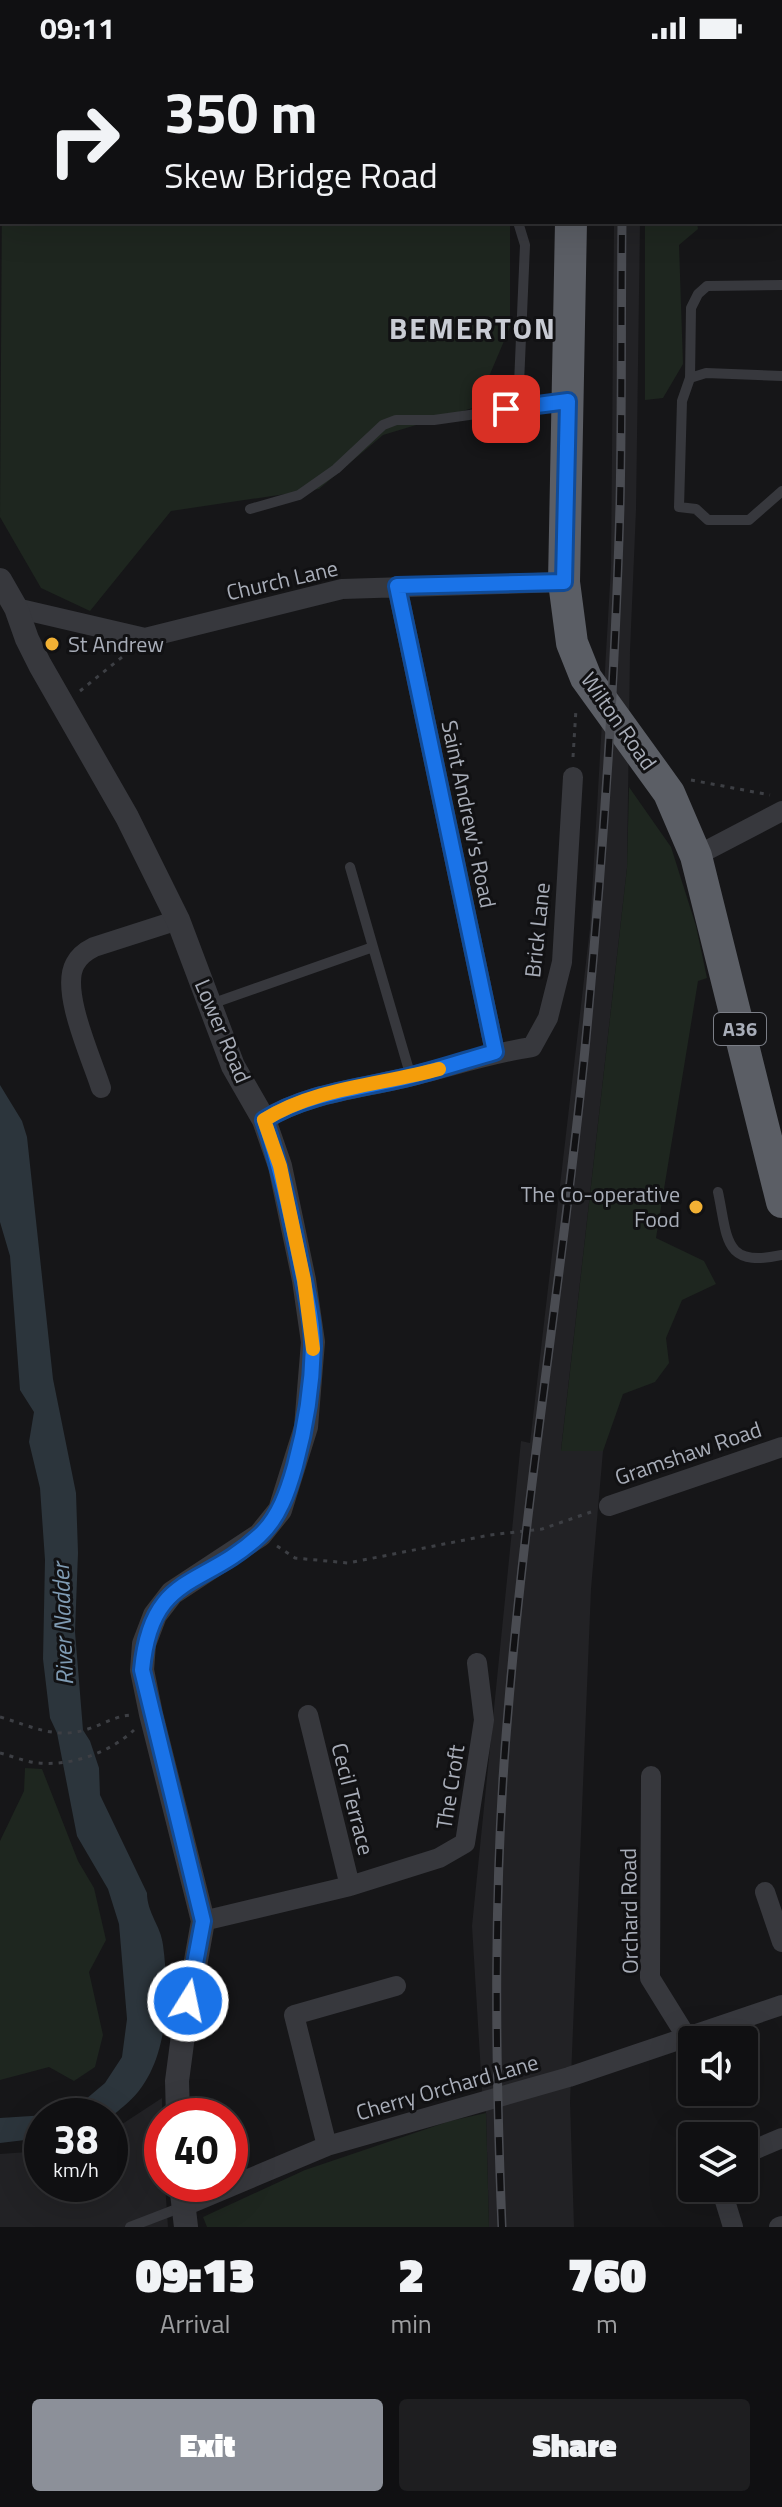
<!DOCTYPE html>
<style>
:root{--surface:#101012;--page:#1e1e20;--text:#f1f3f6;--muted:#9c9d9f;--line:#303032;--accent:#8c9099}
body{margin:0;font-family:"Titillium Web",sans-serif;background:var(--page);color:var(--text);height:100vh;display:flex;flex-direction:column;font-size:30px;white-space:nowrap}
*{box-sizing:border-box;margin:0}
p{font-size:26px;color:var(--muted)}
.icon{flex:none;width:44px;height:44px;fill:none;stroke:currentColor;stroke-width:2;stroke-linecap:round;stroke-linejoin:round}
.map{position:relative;height:2171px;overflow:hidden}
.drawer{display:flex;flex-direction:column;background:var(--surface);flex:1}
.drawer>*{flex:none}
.guide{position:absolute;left:0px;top:0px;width:782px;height:168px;box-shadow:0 8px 32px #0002,0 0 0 2px var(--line);background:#101012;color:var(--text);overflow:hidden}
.controls{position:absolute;left:678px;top:1970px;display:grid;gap:16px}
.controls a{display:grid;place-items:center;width:80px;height:80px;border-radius:8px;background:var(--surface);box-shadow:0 8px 32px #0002,0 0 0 2px var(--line);font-size:40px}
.speed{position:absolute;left:24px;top:2042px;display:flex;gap:16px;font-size:40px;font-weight:700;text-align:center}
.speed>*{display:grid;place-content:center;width:104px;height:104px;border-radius:50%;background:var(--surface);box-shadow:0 8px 32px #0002,0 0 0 2px var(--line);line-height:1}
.speed small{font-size:20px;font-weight:400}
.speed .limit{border:12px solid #d22;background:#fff;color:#111}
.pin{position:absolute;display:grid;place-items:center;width:68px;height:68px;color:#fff;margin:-34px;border-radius:16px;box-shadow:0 4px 12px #0006}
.me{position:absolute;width:88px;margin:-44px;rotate:10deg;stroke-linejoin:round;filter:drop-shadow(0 0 6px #0008)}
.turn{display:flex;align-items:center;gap:28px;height:168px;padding:0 32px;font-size:36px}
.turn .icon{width:104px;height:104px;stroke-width:2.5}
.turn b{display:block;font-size:56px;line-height:68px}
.eta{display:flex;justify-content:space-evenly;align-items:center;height:136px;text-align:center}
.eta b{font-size:48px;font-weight:800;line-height:56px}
.primary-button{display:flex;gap:16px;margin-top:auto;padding:16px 32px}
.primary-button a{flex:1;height:92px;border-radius:8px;background:var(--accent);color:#fff;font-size:32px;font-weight:800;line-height:92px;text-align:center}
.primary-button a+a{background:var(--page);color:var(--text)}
.status{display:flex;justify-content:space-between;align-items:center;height:56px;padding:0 40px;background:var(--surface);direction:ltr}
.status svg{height:22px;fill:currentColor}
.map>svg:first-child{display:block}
.built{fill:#222225}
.green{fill:#1e261f}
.water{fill:#2c353c}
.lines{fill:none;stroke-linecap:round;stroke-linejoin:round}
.path{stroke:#3d3f44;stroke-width:3;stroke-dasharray:4 6;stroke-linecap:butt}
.service{stroke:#37383d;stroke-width:10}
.minor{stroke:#37383d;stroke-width:20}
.tertiary{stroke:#37383d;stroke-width:24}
.trunk{stroke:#5b5e65;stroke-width:32}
.rail-casing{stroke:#4a4c52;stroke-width:9}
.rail{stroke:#111113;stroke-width:6;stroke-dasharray:18;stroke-linecap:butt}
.route-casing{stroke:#114b97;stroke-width:20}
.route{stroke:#1a73e8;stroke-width:14}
.slow{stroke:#f59e0b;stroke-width:14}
.poi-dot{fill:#f2b134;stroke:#111113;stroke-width:3}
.labels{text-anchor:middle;stroke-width:6;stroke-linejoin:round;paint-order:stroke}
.shield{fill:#111113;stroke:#7b7e86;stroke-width:2}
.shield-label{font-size:20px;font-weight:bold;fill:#a8adb8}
.street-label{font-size:22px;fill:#a8adb8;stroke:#111113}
.poi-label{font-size:22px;fill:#a8adb8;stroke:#111113;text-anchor:start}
.water-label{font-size:24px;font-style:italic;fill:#7f9bb3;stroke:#111113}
.district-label{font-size:30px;font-weight:bold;letter-spacing:2px;fill:#c9ccd4;stroke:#111113}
</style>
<div class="status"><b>09:11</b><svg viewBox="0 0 49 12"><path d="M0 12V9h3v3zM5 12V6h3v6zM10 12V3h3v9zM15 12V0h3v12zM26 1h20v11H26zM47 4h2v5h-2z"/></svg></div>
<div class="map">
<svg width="782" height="2171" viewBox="0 0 782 2171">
<rect width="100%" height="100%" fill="#161618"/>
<!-- built -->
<path class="built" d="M614 166H640L636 454 630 595 627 812 561 1394 603 1395 591 1533 570 2046 574 2171H489L486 2057 482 2034 472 1870 521 1385 530 1387 590 872 611 511Z
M162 2042V2128H165L168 2171H0V2098L42 2095V2128H110V2076Z"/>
<!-- green -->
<path class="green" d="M0 0H191V2H2L0 91Z
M228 0H498V2H228Z
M2 136V166H510V271L476 351 383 379 319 433 171 455 90 555 41 532 0 461Z
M645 166H697L698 173 679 189 683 308 663 342 645 344Z
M629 731 671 791 696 870 707 922 698 925 656 1182 704 1205 716 1228 682 1244 666 1282 669 1307 655 1326 623 1338 603 1395H561L627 812Z
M25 1712 42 1713 78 1805 94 1832 106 1884 89 1916 103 1979 95 2011 74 2025 49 2011 0 2024V1785L24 1735Z
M486 2057 489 2171H207L203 2161 305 2114 450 2065Z"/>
<!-- water -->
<path class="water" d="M0 1029 22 1065 27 1081 53 1323 76 1437 78 1497 75 1576 83 1674 90 1685 99 1712 100 1739 147 1837C147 1857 161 1870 163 1889 170 1942 169 2014 124 2050 119 2054 114 2059 110 2060 89 2063 64 2060 42 2060V2082L0 2087V2062L47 2059 79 2049 105 2027 122 2001 127 1963 119 1868 108 1833 77 1780 57 1677 50 1662 43 1603 45 1504 40 1432 29 1386 34 1356 20 1334 10 1200 0 1166Z"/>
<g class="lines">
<!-- path -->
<path class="path" d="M780 101H782
M80 635 127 597
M573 701 576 653
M691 724 770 739
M277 1490 295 1502 348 1507 490 1479 542 1473 591 1456
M0 1661C32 1670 55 1684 88 1673 104 1668 115 1660 131 1659
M0 1697C12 1700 25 1706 38 1707 72 1710 109 1697 134 1674"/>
<!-- service -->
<path class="service" d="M782 229 707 230 698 238 691 252 690 322 682 345 679 451 696 453 708 464H749L782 435
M690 322 706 317 782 320
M518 351 525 189 518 166
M250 453 299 439 336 413 383 369 396 364H434L562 346
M373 891 411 1021
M211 948 373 891 350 811
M718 1136C728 1183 723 1212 782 1199
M130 2171 182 2151"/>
<!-- minor -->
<path class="minor" d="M735 0 736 2
M780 139 782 145
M397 530 495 996
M16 552 145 582 342 533 564 526
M696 800 782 755
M101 1032C92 1003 60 935 75 908 79 900 86 895 94 891L178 864
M264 1064C309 1036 362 1033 412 1020 453 1010 491 997 532 991L548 962 562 906 573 721
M609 1450 782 1391
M651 1720 650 1922 686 1980
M350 1830 439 1802 465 1787 484 1664 477 1607
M765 1836 782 1886
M203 1865 350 1830 308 1659
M327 2090 294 1959 396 1930
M744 2098 782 2082
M721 2132 733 2171
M182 2151 327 2090 569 2021 782 1949
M779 2171 782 2170"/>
<!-- tertiary -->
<path class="tertiary" d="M0 524 16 552 27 583 40 609 127 761 178 864 233 1010 264 1064 280 1110 304 1224 313 1286 306 1371 280 1454 260 1479 172 1537 155 1559 144 1588 142 1614 151 1658 203 1865 184 1972 177 2025 178 2060
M181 2128 186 2171"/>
<!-- trunk -->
<path class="trunk" d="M574 2V0
M571 166 564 526 572 587 586 622 669 737 696 800 782 1146"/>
<!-- rail casing -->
<g class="rail-casing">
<path id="rail" d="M634 2V0
M502 2171C495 2000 493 1827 508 1656 526 1434 563 1215 585 993 602 812 615 631 620 449 622 355 621 260 622 166"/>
</g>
<!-- rail -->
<use href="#rail" class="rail"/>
</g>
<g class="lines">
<!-- route casing -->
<g class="route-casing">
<path id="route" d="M188 1945 203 1865 142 1614C151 1516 202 1533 259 1480 279 1462 288 1435 295 1410 306 1370 312 1332 313 1290 313 1263 305 1232 300 1206 290 1157 280 1110 264 1064 309 1036 361 1033 412 1020 440 1013 467 1004 495 996L397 530 564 526 568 345 506 353"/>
</g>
<!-- route -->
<use href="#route" class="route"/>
<!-- slow -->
<path class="slow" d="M313 1293 304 1224 280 1110 264 1064C316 1031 381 1029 439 1013"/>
</g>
<!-- markers -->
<g class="poi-dot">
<circle cx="52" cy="588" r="8"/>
<circle cx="696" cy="1151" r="8"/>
</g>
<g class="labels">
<!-- shield labels -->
<rect class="shield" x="714" y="957" width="52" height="32" rx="6"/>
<g class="shield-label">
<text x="740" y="980">A36</text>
</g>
<!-- street labels -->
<g class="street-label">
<text transform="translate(282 524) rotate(-13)" y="8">Church Lane</text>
<text transform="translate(619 665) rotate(55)" y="8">Wilton Road</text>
<text transform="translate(469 758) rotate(78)" y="8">Saint Andrew's Road</text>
<text transform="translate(537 874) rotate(-84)" y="8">Brick Lane</text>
<text transform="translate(223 975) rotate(67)" y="8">Lower Road</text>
<text transform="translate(688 1397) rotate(-19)" y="8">Gramshaw Road</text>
<text transform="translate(450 1731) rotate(-81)" y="8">The Croft</text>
<text transform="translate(353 1743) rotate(76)" y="8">Cecil Terrace</text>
<text transform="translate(629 1855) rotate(-91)" y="8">Orchard Road</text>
<text transform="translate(447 2031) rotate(-16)" y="8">Cherry Orchard Lane</text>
</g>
<!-- poi labels -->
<g class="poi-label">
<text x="68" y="596">St Andrew</text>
<text x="680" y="1146" text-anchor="end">The Co-operative<tspan x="680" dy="25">Food</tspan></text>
</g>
<!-- water labels -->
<g class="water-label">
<text transform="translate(63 1568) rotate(-92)" y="8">River Nadder</text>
</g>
<!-- district labels -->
<g class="district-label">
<text x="473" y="283">BEMERTON</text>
</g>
</g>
</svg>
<div class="controls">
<a><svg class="icon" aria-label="sound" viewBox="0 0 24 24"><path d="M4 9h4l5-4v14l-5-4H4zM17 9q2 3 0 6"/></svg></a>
<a><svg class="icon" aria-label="layers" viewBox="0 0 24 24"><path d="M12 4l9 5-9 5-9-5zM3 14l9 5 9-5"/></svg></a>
</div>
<div class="speed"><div>38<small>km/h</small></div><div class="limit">40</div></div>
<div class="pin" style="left:506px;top:353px;background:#d93025"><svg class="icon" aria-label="arrive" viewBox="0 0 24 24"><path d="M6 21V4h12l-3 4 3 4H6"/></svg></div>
<svg class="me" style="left:188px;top:1945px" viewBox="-20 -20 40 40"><circle r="17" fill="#1a73e8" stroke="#fff" stroke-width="3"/><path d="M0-11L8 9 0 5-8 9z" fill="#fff"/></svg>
<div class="guide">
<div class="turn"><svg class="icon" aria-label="right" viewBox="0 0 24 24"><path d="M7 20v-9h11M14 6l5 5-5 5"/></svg><div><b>350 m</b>Skew Bridge Road</div></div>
</div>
</div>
<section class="drawer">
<div class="eta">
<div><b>09:13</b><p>Arrival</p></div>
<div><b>2</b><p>min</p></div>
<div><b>760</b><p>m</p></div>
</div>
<div class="primary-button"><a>Exit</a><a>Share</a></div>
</section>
